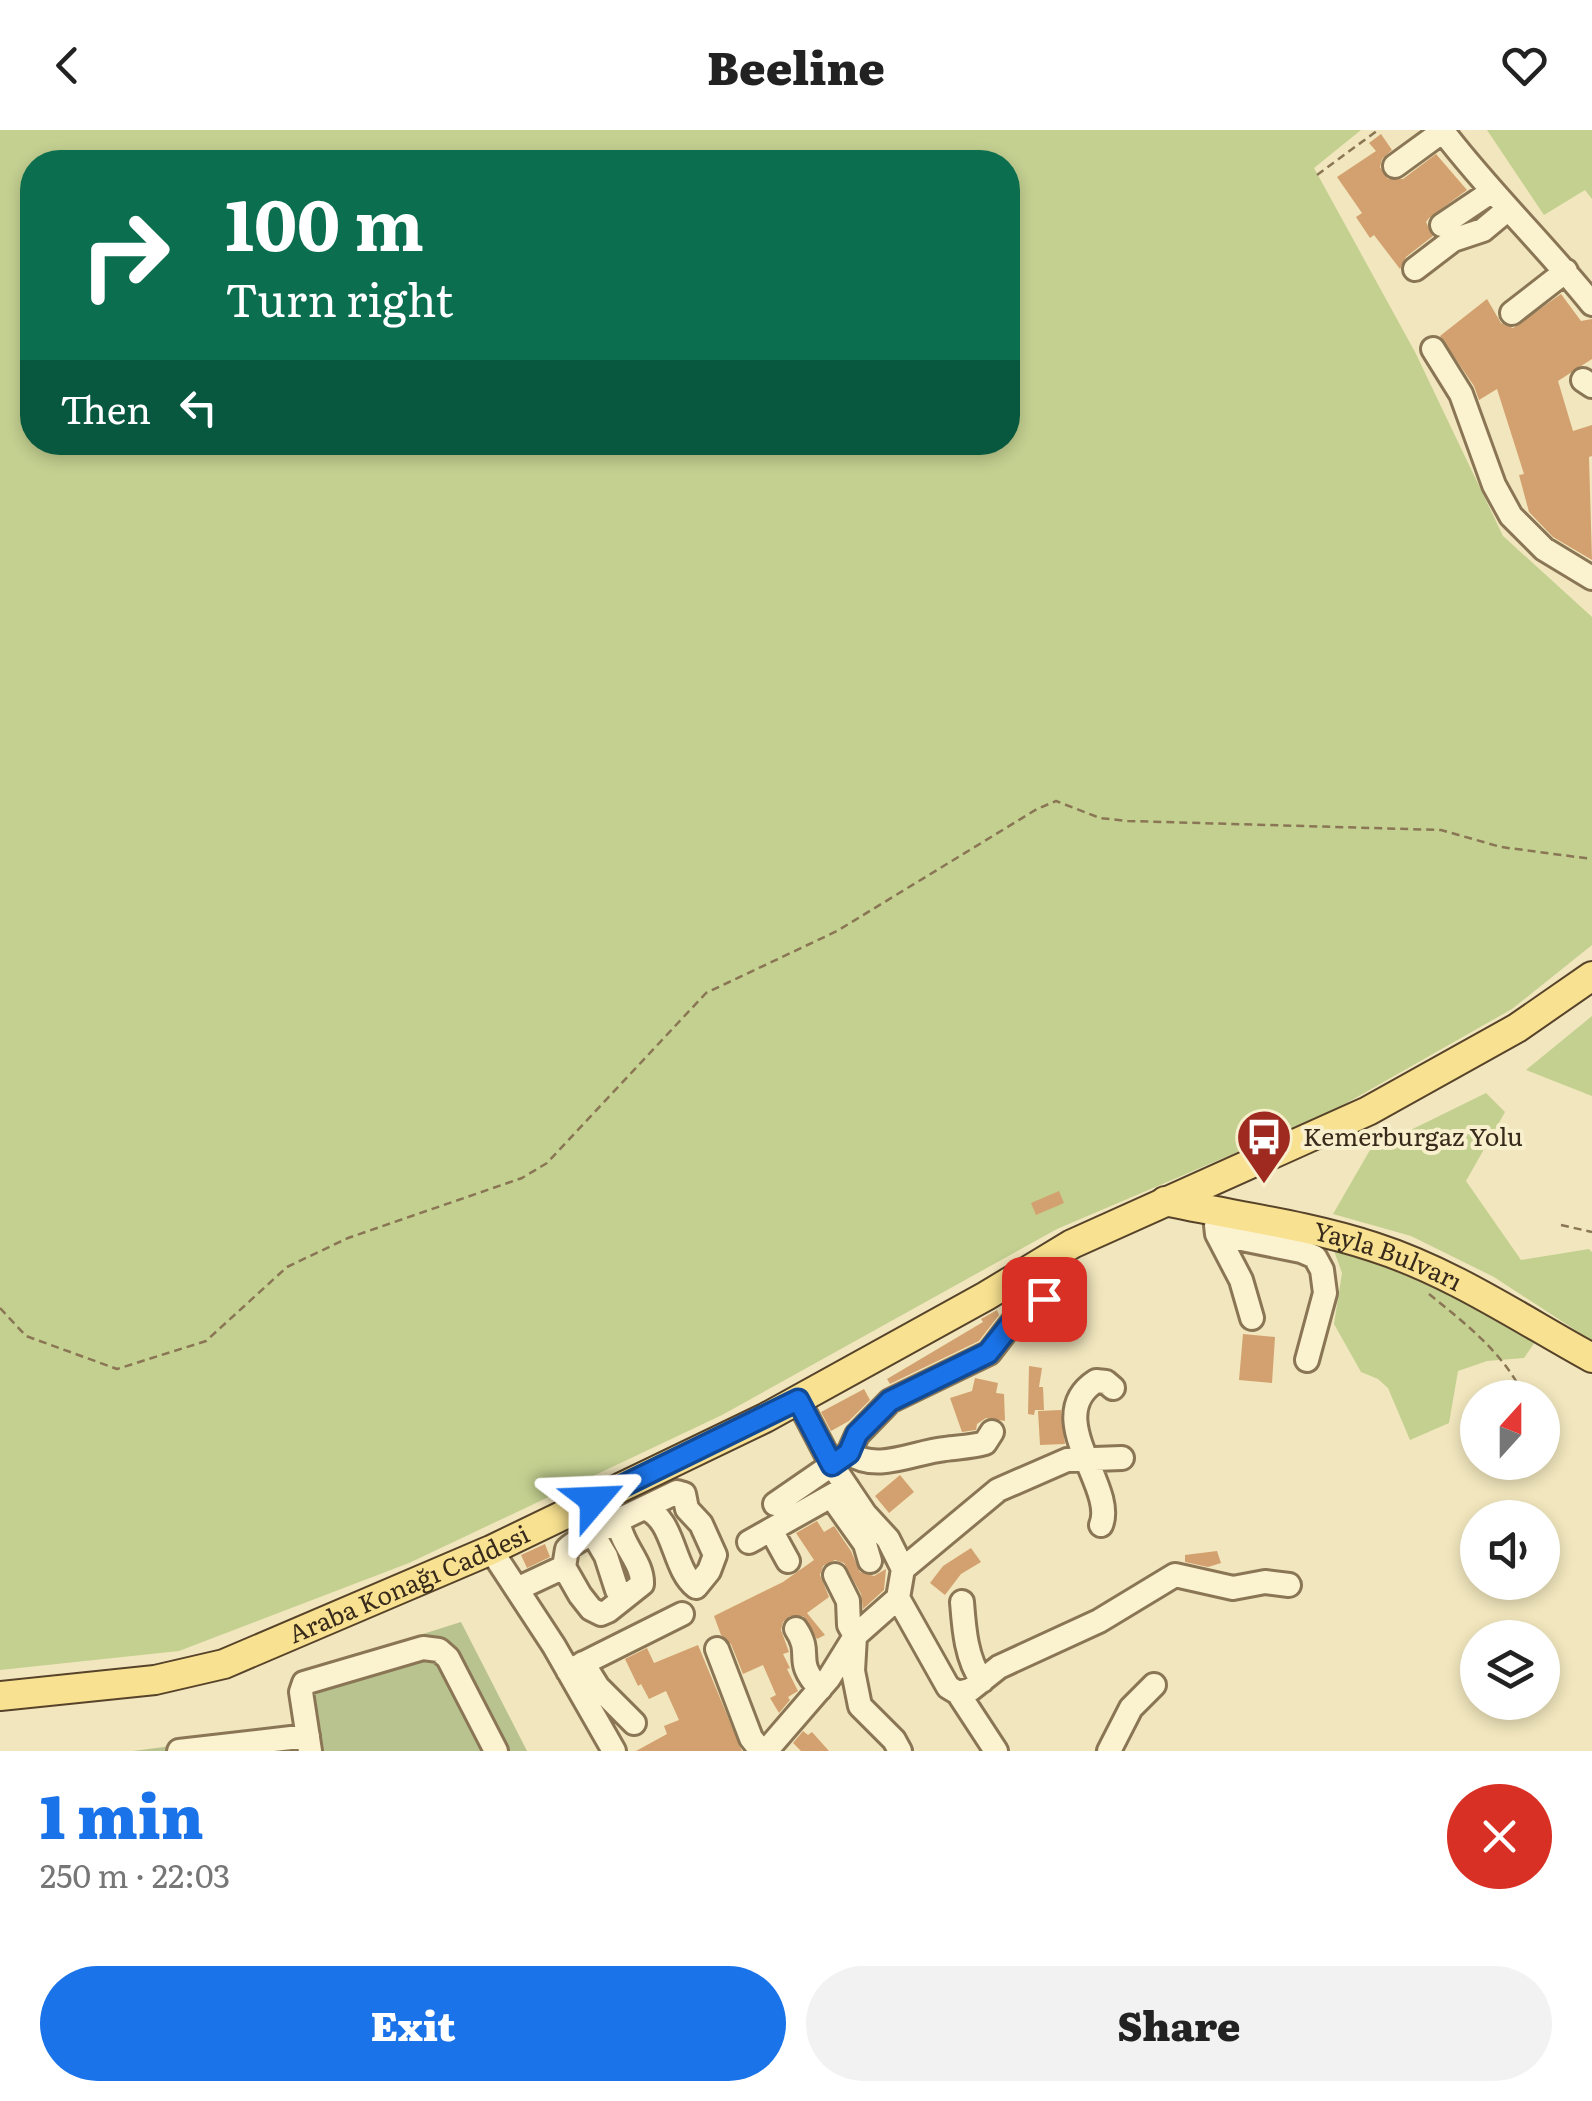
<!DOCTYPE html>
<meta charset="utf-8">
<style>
:root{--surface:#fff;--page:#f2f2f2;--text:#222;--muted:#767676;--accent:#1a73e8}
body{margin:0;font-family:Literata,serif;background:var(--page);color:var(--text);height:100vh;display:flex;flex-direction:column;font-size:38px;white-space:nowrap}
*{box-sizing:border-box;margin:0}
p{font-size:32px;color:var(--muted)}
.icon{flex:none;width:55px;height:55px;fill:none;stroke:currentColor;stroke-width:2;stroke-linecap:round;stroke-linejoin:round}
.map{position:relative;height:1621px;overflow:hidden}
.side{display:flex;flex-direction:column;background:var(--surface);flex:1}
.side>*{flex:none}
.hud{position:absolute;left:20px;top:20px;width:1000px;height:305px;border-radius:40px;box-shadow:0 5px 15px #0003;background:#0b6e4f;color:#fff;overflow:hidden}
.needle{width:65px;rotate:21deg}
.tools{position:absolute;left:1460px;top:1250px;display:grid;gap:20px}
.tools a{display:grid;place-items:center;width:100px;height:100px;border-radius:50%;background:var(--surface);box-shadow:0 5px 15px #0003;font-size:50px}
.pin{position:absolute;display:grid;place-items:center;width:85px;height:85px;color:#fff;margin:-42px;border-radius:20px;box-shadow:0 5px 15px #0006}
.me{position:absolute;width:110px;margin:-55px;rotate:64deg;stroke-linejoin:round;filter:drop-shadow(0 0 8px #0008)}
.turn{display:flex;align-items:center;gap:35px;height:210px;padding:0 40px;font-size:45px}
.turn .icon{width:130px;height:130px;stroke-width:2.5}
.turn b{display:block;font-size:70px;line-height:85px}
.then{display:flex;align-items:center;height:95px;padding:0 40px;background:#0003;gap:20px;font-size:38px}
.round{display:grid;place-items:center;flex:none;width:105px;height:105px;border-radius:52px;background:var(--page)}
.summary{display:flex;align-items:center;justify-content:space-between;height:170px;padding:0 40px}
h1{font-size:60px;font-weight:800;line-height:75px;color:var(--accent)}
.action{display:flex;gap:20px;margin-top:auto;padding:20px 40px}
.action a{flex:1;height:115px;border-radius:60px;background:var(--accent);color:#fff;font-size:40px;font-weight:800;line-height:115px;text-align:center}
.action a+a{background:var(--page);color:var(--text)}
header{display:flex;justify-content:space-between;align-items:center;height:130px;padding:0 40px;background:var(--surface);font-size:45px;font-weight:800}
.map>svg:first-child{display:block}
.green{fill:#c3d090;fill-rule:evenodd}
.cemetery{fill:#b9c390}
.building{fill:#d3a16f}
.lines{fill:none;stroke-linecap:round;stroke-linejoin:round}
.minor-casing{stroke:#8a7655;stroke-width:28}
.major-casing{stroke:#57432a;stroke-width:32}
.path{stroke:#8a7655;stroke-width:2.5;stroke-dasharray:8 5;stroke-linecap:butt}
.minor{stroke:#fbf2d0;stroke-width:22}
.major{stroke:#f8e190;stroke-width:28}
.route-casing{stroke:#114b97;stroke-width:25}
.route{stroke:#1a73e8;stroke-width:18}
.labels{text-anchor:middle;stroke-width:8;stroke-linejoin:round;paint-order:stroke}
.poi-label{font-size:25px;fill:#382b1b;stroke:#f8efcd;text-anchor:start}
.street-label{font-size:25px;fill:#382b1b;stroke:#f8efcd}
</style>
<header><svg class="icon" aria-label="back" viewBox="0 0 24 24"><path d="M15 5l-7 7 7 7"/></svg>Beeline<svg class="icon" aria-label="heart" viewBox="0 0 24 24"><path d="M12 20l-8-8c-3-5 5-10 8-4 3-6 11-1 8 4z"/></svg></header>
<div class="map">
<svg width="1592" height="1621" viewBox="0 0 1592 1621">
<rect width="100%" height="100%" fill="#f1e6bd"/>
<!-- green -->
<path class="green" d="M0 0H1361L1314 38 1415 222 1503 406 1592 487V815L1512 879 1329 983 1057 1099 722 1285 409 1433 179 1521 0 1540ZM32 32H1008V312H32Z
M1487 0H1592V69L1585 60 1544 85Z
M1592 886V966L1526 940Z
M1486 963 1505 982 1466 1051 1521 1130 1589 1119 1592 1122V1211L1494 1147 1411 1106 1333 1084 1370 1020Z
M1333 1118 1438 1155 1535 1212 1524 1228 1487 1231 1458 1241 1449 1293 1410 1310 1388 1258 1378 1249 1361 1242 1334 1194 1342 1143Z"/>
<!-- cemetery -->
<path class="cemetery" d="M461 1492 527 1621H133L297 1600 293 1545Z"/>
<!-- building -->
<path class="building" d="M1381 4 1392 20 1382 29 1380 37 1388 49H1403L1436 24 1467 60 1429 88 1426 92 1433 106 1406 127 1400 139 1374 105 1370 108 1356 87 1362 83 1337 47 1376 21 1369 13Z
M1561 164 1581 191 1592 189V229L1558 251 1573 301 1592 295V326L1589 327 1592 430 1553 407 1529 382 1519 345 1524 344 1497 259 1479 270 1474 256 1440 206 1487 169 1501 193 1513 198Z
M1059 1061 1064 1073 1036 1085 1031 1073Z
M997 1180 999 1185 979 1211 890 1254 887 1249 983 1192 981 1189Z
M1243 1204 1275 1207 1272 1253 1239 1250Z
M1029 1236 1042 1238 1039 1257H1043L1044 1280H1035L1034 1285 1028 1284Z
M975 1248 998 1253 996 1263 1004 1264 1005 1291 986 1288 977 1294 976 1300 962 1302 950 1268 972 1261Z
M864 1259 870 1270 849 1291 831 1301 821 1282Z
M1061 1280 1065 1314 1040 1315 1038 1281Z
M900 1345 914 1362 889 1383 875 1366Z
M817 1391 824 1402 834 1396 851 1421 860 1442 874 1446 886 1439 884 1460 863 1479 861 1464 844 1433 835 1430 823 1436 820 1445 829 1467 807 1483 825 1505 817 1509 803 1486H790L783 1492 781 1500 789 1522 783 1524 790 1538 787 1539 798 1561 788 1567 790 1570 779 1583 770 1568 776 1565 763 1535 743 1544 731 1514 721 1505 714 1486 783 1452 814 1430 796 1403Z
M545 1414 550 1427 527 1438 521 1425Z
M971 1418 981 1432 961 1444 945 1465 930 1453 943 1436Z
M1217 1421 1221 1433 1208 1437 1185 1432V1425Z
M698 1515 742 1621H636L667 1604 664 1596 679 1590 666 1561 649 1569 641 1554 638 1556 625 1529 647 1518 654 1533Z
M803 1601 808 1605 812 1602 829 1621H801L793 1613Z"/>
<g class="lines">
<!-- minor casing -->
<g class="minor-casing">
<path id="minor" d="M1442 0C1489 62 1544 114 1592 174
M1395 36 1443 1
M1442 95 1491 62
M1415 139 1453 110 1483 100 1507 80
M1512 183 1566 141
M1433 219 1461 264 1494 355 1511 386 1544 419 1592 448
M1583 250 1592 256
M1216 1095 1217 1104 1241 1150 1252 1188
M1217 1104 1301 1121 1315 1127 1322 1140 1325 1163 1307 1230
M849 1323C877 1343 914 1322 945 1319 959 1317 971 1317 985 1313L992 1302
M831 1366 865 1414 870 1431
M775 1374 849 1323 857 1305 890 1271 989 1223 1019 1184 1067 1159
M619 1393C621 1415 643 1432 642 1454L608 1481 601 1484 591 1479 580 1465 564 1437 567 1419C583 1404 608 1400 623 1388L677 1362 684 1364 687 1379 701 1394 715 1425 709 1441 696 1457C672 1439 675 1388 644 1378
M1101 1395C1117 1357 1040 1287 1096 1251L1106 1252 1113 1258
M771 1400 788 1431
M593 1404 606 1426 617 1460 628 1463
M749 1412 847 1357
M491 1420 554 1516 614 1621
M903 1439 998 1360 1067 1330 1122 1328
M835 1445 848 1471 849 1495 855 1506 853 1541 860 1576 894 1610 900 1621
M517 1459 564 1437
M898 1468 948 1557 958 1563 970 1560 999 1537 1099 1491 1175 1445 1233 1458 1265 1452 1289 1455
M962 1472C964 1498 966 1529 982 1551
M796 1499C814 1526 792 1529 820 1559
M717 1519 751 1608 761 1621
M583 1533 598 1557 634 1593
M568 1541 682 1484
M958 1563 996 1621
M179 1621 308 1606
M310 1621 301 1562 304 1553 423 1518 439 1520 448 1528 496 1621
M766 1621 829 1548 855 1506 898 1468 903 1439 888 1409 865 1384 832 1335 798 1270
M1109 1621 1131 1578 1154 1555"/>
</g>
<!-- major casing -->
<g class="major-casing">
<g id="major">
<path id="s1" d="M1165 1071C1235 1086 1307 1095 1374 1117 1452 1142 1521 1189 1592 1228"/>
<path id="s2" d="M0 1566 155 1550 224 1534 491 1420 765 1288 986 1166 1072 1114 1368 981 1517 898 1592 846"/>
</g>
</g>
<!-- path -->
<path class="path" d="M1317 45 1378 0
M1561 1095 1592 1102
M1429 1164C1466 1194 1505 1224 1525 1268
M0 1178 26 1206 117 1239 206 1211 287 1137 348 1108 522 1048 547 1033 706 863 837 801 1037 679 1056 671 1100 688 1128 691 1441 700 1501 717 1592 729
M1542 1305 1551 1324"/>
<!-- minor -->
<use href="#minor" class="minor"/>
<!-- major -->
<use href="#major" class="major"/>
</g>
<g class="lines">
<!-- route casing -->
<g class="route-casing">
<path id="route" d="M594 1370 798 1270 832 1335 849 1323 857 1304 890 1271 988 1223 1019 1184 1044 1169"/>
</g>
<!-- route -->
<use href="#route" class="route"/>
</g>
<!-- icons -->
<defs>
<g id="bus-pin" transform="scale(2.875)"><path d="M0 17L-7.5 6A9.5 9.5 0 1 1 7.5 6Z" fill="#9e2a20" stroke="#f8efcd"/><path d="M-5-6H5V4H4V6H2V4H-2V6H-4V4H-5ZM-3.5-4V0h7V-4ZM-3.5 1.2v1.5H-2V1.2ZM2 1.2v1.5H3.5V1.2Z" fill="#fff"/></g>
</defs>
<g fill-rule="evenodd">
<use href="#bus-pin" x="1264" y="1007"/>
</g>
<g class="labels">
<!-- poi labels -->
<g class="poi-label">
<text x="1303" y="1016">Kemerburgaz Yolu</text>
</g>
<!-- street labels -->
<g class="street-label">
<text dy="9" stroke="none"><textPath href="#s1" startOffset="230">Yayla Bulvarı</textPath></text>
<text dy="9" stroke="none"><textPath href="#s2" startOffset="428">Araba Konağı Caddesi</textPath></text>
</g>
</g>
</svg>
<div class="tools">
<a><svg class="needle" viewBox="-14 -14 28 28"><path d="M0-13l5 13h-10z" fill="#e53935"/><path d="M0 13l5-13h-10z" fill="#767676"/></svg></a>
<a><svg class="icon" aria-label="sound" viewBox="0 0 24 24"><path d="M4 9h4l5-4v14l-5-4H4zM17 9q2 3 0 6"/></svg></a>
<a><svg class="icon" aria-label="layers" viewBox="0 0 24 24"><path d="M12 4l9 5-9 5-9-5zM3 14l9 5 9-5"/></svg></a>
</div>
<div class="pin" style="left:1044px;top:1169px;background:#d93025"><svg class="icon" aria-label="arrive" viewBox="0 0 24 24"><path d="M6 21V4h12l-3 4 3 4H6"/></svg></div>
<svg class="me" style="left:594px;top:1370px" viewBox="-20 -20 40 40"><path d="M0-17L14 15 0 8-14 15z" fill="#1a73e8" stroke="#fff" stroke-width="4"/></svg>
<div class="hud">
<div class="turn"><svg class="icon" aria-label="right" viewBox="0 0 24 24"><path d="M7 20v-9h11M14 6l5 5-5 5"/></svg><div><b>100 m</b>Turn right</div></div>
<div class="then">Then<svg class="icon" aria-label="left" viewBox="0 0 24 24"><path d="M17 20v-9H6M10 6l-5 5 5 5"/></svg></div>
</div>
</div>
<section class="side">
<div class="summary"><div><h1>1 min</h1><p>250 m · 22:03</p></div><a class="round" style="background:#d93025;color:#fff"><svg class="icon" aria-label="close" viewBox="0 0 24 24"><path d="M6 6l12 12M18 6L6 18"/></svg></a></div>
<div class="action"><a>Exit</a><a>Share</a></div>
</section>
